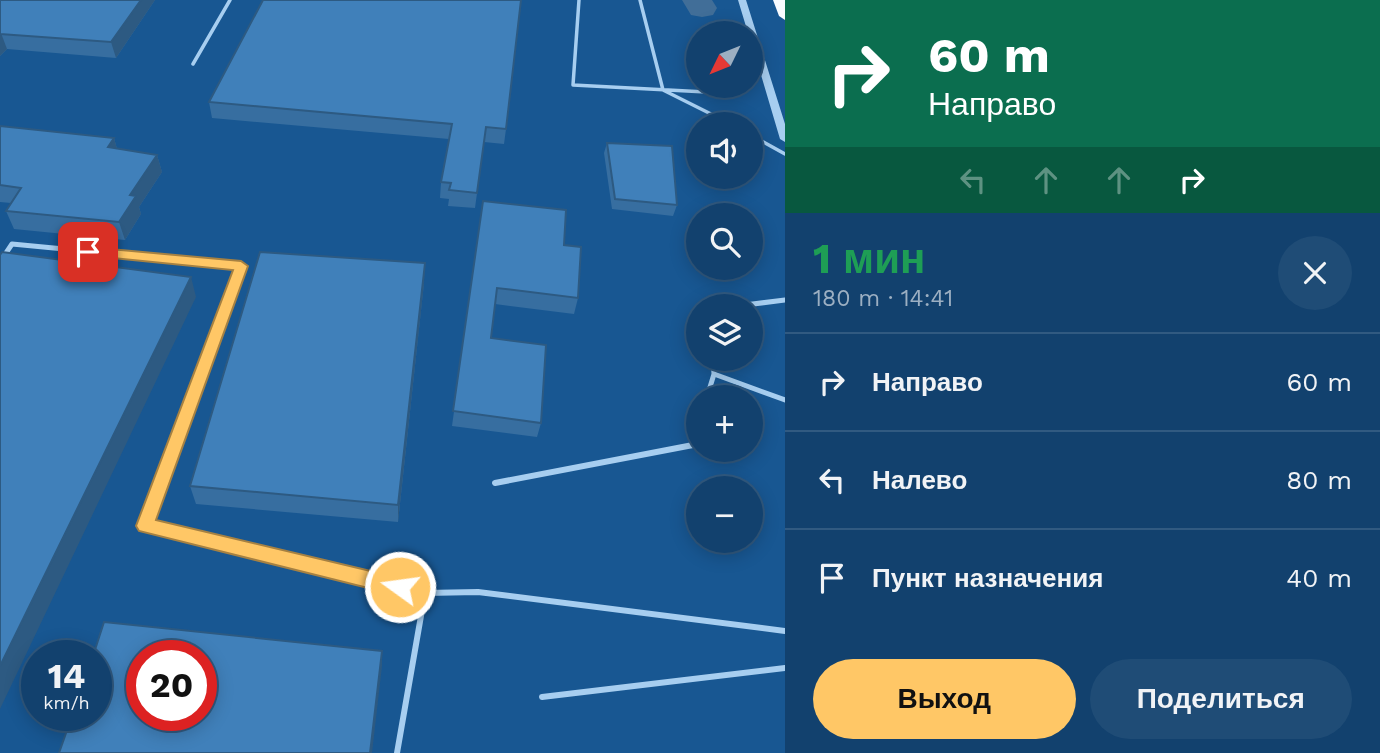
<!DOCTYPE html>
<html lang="ru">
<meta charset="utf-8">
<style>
:root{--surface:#12416e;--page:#1f4c76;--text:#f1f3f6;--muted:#9cafc2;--line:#315a81;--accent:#ffc766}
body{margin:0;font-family:"Work Sans",sans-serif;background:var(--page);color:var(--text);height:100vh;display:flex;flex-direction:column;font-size:26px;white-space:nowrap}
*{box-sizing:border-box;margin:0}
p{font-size:23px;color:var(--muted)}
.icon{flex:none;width:38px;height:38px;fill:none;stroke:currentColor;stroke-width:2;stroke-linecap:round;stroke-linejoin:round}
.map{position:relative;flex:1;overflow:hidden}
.drawer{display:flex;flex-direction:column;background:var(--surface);width:595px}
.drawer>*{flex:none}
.top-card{background:#0b6e4f;color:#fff;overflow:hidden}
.needle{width:46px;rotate:227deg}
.controls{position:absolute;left:686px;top:21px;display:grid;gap:14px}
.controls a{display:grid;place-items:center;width:77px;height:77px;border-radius:50%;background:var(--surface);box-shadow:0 4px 18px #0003,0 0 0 2px var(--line);font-size:35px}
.speed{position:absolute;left:21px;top:640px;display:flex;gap:14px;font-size:35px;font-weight:700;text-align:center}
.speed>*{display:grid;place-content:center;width:91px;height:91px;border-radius:50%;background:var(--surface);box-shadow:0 4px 18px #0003,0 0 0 2px var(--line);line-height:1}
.speed small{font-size:18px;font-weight:400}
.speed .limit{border:10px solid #d22;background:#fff;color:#111}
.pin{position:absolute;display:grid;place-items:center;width:60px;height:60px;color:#fff;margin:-30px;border-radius:14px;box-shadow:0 4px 10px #0006}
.me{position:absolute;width:77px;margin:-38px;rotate:284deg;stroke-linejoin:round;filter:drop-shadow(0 0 5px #0008)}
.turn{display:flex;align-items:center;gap:24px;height:147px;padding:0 28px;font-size:32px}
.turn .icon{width:91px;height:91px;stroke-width:2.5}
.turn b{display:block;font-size:49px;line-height:60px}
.lanes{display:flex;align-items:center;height:66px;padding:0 28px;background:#0003;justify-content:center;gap:35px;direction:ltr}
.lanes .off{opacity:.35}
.round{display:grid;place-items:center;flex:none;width:74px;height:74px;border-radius:37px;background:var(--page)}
.head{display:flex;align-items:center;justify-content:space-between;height:119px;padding:0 28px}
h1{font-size:42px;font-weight:700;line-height:52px;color:#1e9e55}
.action{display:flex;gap:14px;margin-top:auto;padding:14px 28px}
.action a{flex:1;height:80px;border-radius:42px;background:var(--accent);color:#111;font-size:28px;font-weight:700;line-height:80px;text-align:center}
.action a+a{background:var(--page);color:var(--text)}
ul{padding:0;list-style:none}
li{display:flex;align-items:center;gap:21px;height:98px;padding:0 28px;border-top:2px solid var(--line)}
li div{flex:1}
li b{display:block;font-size:26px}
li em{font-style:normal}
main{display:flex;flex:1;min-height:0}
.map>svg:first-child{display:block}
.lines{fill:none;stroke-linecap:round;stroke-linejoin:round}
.river{fill:#416e98;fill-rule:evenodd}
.service-far2{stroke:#a7cef0;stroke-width:3.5}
.service-far1{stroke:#a7cef0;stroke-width:5}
.service{stroke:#a7cef0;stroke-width:6}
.tertiary{fill:#a7cef0;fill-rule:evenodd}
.trunk{fill:#f8fbff;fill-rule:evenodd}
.wall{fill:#376ea0}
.shaded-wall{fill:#2d5a82}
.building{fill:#4080ba;stroke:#2d5a82;stroke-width:2;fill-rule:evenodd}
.route{fill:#ffc766;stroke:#a68142;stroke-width:2}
</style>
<main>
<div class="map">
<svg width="785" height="753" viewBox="0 0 785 753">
<rect width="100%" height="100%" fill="#185792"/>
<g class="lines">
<!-- river -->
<path class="river" d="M682 0H712L717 8 713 15 702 17 691 15Z"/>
<!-- service-far2 -->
<path class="service-far2" d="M579 0 573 85 706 92 729 86
M640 0 663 90 731 124
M193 64 230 0
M751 64 755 46
M751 135 785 154"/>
<!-- service-far1 -->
<path class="service-far1" d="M0 262 12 244 241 266 179 434
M737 306 785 300
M713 359 714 374 785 400
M707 397 714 374
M696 434 698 426"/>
<!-- service -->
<path class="service" d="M180 433 145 526 425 593 478 592 785 631
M495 483 693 445 696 433
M542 697 785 668
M397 753 425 593"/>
<!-- tertiary -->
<path class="tertiary" d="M738 0H746L785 124V142L780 139 751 41V33H748Z"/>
<!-- trunk -->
<path class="trunk" d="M773 0H785V20L779 16Z"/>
</g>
<!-- wall -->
<path class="wall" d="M0 0H155L116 58 7 49 0 56Z
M209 102 506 129 504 144 484 142 475 208 448 206 449 199 440 198 441 182 449 139 212 118Z
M0 126 114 138 117 149 157 155 162 172 139 207 141 214 125 240 14 229 6 211 11 203 0 202Z
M607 143 677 205 673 216 612 209 604 153Z
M483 201 564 245 578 298 574 314 495 304 491 338 541 423 537 437 452 426Z
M424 283 398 522 196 504 190 486Z"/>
<!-- shaded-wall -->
<path class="shaded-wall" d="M141 0H155L116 58 111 42Z
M1 33 7 49 0 56V34Z
M114 138 119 156 108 147Z
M157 155 162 172 139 207 141 214 125 240 119 222 130 195Z
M425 263 424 283 398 522V505Z
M191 277 196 297 0 709V666Z
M382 651V666L372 753H370Z"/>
<!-- building -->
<path class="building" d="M0 0H141L111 42 0 34Z
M263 0H521L506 129 486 127 477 193 449 190 451 183 441 182 452 124 209 102Z
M0 126 114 138 108 147 157 155 130 195 136 196 119 222 6 211 21 188 0 185Z
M607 143 672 146 677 205 615 199Z
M483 201 566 210 564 245 581 247 578 298 497 288 491 338 546 345 541 423 453 411Z
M2 252 191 277 0 666V255Z
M260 252 425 263 398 505 190 486Z
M104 622 382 651 370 753H59L72 716H96V656H93ZM142 656H201V716H142Z"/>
<!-- route -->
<path class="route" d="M88 247 241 261 248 266 156 520 400 578 406 581 409 587 406 593 400 596 139 531 136 526 233 270 83 255 81 252Z"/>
</svg>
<div class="controls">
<a><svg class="needle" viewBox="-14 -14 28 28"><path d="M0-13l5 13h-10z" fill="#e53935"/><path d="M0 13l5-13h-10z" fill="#9cafc2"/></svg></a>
<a><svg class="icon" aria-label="sound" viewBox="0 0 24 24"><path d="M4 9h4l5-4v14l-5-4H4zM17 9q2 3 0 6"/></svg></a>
<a><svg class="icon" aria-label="search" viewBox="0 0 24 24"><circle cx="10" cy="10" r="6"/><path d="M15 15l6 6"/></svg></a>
<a><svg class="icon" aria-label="layers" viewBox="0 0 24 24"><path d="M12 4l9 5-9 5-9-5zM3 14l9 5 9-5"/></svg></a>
<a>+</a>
<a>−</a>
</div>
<div class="speed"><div>14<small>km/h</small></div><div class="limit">20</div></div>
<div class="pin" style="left:88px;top:252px;background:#d93025"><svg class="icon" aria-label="arrive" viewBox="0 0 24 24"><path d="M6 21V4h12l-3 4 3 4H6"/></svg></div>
<svg class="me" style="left:400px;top:587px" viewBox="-20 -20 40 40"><circle r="17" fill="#ffc766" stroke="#fff" stroke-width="3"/><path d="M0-11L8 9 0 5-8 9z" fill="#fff"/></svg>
</div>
<section class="drawer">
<div class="top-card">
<div class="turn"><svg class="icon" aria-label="right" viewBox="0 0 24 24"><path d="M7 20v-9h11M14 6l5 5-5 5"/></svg><div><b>60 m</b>Направо</div></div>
<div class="lanes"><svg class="icon off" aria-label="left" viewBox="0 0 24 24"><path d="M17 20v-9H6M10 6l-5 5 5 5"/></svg><svg class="icon off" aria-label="ahead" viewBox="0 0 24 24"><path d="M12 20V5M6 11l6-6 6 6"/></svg><svg class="icon off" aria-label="ahead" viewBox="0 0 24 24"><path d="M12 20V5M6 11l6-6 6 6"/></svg><svg class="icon" aria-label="right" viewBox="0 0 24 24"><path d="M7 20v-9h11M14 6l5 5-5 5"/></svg></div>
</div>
<div class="head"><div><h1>1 мин</h1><p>180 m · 14:41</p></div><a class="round"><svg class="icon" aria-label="close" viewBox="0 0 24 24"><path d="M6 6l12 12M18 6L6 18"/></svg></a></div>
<ul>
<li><svg class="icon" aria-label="right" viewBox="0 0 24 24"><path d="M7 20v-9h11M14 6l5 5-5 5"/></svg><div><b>Направо</b></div><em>60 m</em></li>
<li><svg class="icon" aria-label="left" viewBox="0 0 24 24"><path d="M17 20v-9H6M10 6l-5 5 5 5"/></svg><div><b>Налево</b></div><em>80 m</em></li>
<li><svg class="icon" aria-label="arrive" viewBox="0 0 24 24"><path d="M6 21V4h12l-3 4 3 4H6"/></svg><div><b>Пункт назначения</b></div><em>40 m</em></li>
</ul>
<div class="action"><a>Выход</a><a>Поделиться</a></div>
</section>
</main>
